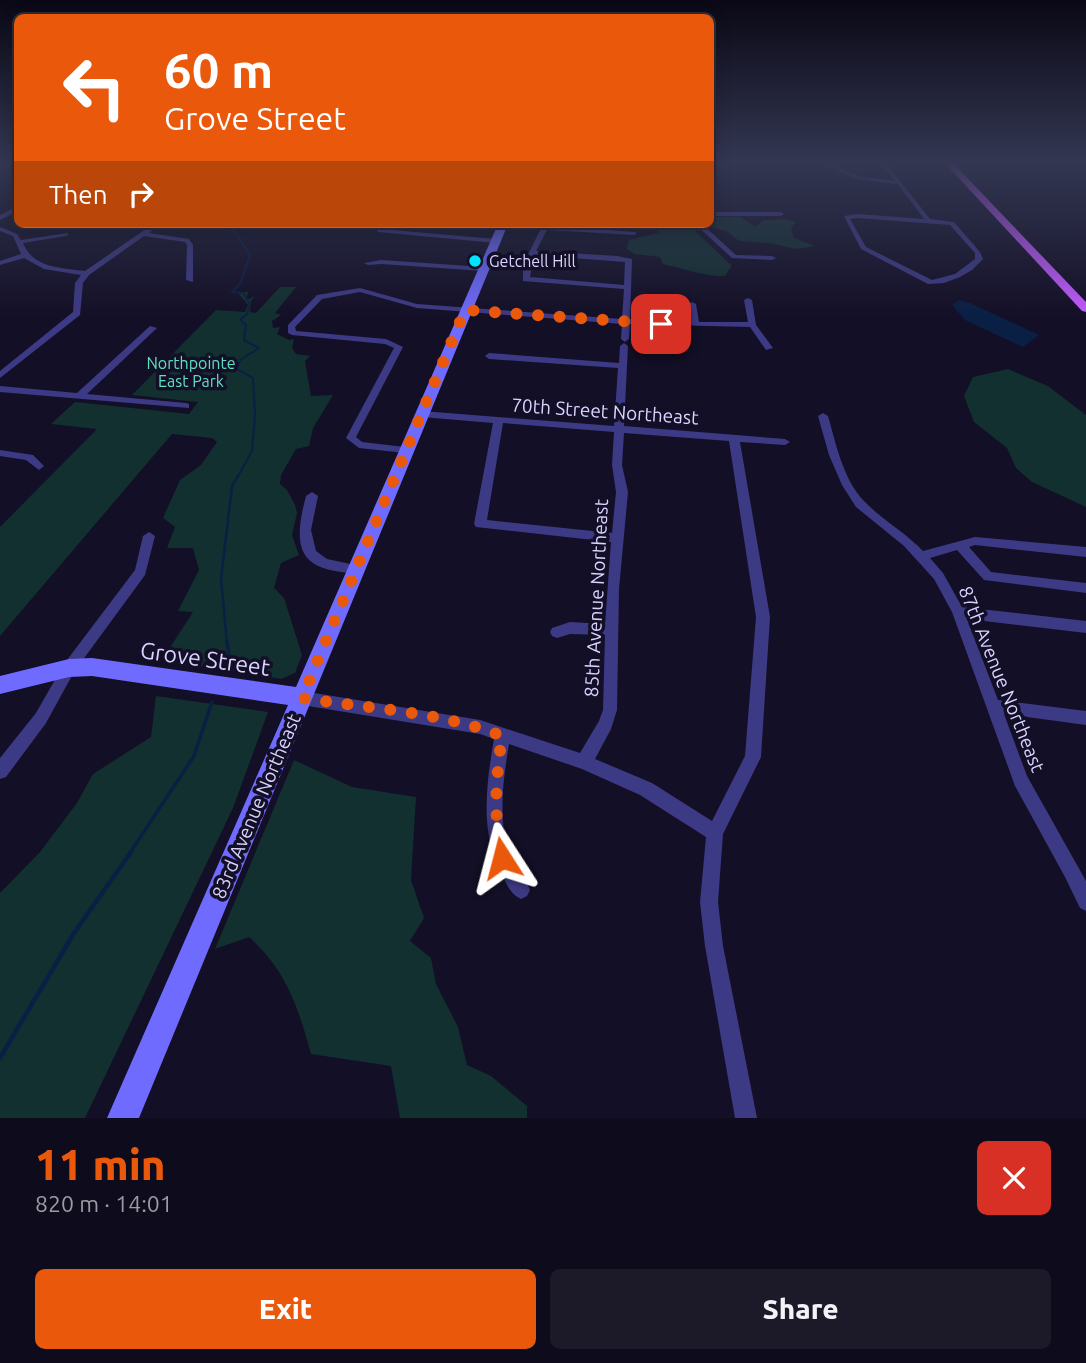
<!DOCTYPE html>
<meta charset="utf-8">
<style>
:root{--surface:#0e0b1c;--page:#1c1929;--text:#f1f3f6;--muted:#9b9ba3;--line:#2e2b3b;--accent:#ea580c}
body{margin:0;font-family:Ubuntu,sans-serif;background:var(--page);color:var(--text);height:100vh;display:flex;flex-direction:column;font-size:26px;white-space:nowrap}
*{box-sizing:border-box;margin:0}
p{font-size:23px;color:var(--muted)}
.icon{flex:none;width:38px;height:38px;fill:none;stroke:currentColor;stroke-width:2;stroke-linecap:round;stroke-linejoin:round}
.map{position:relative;height:1118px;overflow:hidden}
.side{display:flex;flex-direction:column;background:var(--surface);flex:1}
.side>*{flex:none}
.guide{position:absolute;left:14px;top:14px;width:700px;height:214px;border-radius:10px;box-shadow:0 4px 18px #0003,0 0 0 2px var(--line);background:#ea580c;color:#fff;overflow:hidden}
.pin{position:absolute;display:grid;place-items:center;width:60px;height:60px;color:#fff;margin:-30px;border-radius:14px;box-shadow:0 4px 10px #0006}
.me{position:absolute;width:77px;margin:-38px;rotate:351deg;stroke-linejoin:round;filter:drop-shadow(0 0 5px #0008)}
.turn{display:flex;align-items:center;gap:24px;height:147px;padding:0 35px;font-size:32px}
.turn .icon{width:91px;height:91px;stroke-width:2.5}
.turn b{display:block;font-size:49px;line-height:60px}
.then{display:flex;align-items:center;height:66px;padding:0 35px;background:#0003;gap:14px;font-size:26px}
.round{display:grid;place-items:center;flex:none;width:74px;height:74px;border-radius:10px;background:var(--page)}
.overview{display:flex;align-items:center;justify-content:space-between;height:119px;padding:0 35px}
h1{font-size:42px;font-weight:800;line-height:52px;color:var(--accent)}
.cta{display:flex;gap:14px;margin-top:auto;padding:14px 35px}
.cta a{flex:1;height:80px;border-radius:10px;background:var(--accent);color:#fff;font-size:28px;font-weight:800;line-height:80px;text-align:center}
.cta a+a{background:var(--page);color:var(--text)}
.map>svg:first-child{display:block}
.green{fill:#12302f}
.water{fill:#0a1f44}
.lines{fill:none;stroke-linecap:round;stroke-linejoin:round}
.stream-far3{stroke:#0a1f44;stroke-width:2}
.stream-far2{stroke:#0a1f44;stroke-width:2.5}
.stream-far1{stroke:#0a1f44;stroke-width:3.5}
.stream{stroke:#0a1f44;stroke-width:4.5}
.street{fill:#3d3a85;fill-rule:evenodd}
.secondary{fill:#6f6bff;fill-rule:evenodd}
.primary{fill:#c25bff;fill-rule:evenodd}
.route{stroke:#ea580c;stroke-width:12;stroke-dasharray:0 21.6}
.poi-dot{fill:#00e5ff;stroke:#130f26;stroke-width:2.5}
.labels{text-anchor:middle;stroke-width:7;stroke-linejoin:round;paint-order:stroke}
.far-poi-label{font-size:16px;fill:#d9d4ff;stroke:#130f26;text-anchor:start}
.far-park-label{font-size:16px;fill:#5fe0c0;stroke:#130f26}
.street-label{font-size:19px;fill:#d9d4ff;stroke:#130f26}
.near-street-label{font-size:23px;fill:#d9d4ff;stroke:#130f26}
</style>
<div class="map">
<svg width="1086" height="1118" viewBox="0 0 1086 1118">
<rect width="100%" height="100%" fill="#130f26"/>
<!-- green -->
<path class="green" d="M711 217H741L756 227 763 220 787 219 796 222 791 228 794 238 815 246 796 249 769 243 739 241 728 232 709 226 707 224H710Z
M654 224H688L732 266C729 268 728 272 726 275 719 280 672 266 663 264L660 257 635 254 627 249 629 240 658 233 661 226Z
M280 287H296L275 313 281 315 272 321 273 328 280 327 277 334 289 340 294 339 292 348 296 354 310 356 305 361 311 396 333 395 313 428 309 446 296 449 281 475 280 484 287 490 295 505 297 513 292 535 299 555 281 563 274 588 284 598 302 655 295 673 281 679 162 660 193 612 178 611 199 570 193 548H167L175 527 163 518 180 480 201 465 217 442 212 438 172 434 0 636V527L97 429 51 424 75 402 189 414 198 402 132 395 216 310 245 312 248 305 238 293 249 292 246 297 249 299 255 296 251 301 250 312 256 313Z
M1008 369 1048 386 1086 415V507L1032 482 1016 468 1007 448 974 422 964 396 973 377Z
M156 696 268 712 233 808 85 1118H0V893L40 852 77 803 93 774 151 737Z
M294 760 352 787 416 797 411 880 424 918 410 941 431 958 436 984 458 1027 467 1065 491 1076 527 1106V1118H400L391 1066 311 1054C298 1007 287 971 249 937L215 949Z"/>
<!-- water -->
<path class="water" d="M959 300 970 303 1039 335 1023 347 965 320 952 305Z"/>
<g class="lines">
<!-- stream-far3 -->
<path class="stream-far3" d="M0 167 18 169
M227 224 225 228 235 232 250 255 241 282 232 292 243 293 250 304 247 314 240 320 246 325 244 340 259 348 240 360 237 369 253 378 255 415 252 451 237 478"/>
<!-- stream-far2 -->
<path class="stream-far2" d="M227 644 221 579 232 486 238 476"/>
<!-- stream-far1 -->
<path class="stream-far1" d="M227 642 231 669
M130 853 194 756 212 702"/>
<!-- stream -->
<path class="stream" d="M0 1058 74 933 131 852"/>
<!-- street -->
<path class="street" d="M716 161H722L725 168H721Z
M817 161H824L859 176 895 181 878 161H884L930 219 954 222 980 252 983 259 972 270 960 277 944 283 928 284 861 249 844 216 857 214 924 219 898 184 856 179ZM857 218 950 225 975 253V259L955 274 932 280 866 247 850 219Z
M18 206V211L0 220V215Z
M710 212H781L784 214 781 216H710Z
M153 224H160L149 233 189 239 193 245V282L186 280 187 245 185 242 144 236 89 275 83 283 80 315 0 378V371L73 312 75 283 81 275 44 269 24 258 0 265V261L21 254 13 236 0 231V227L17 234 21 240 68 233V235L66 236 23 243C33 268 61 268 85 271Z
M543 224H549L548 226 636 232V234L634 235 547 230 536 251 617 256 632 259 630 319 690 322 688 304 692 302 696 304 699 322H748L744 300 748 298 752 300 756 325 773 348 766 350 750 327 630 324 629 339 625 342 621 339 622 324 417 308 360 292 322 299 295 327 296 331 386 339 403 347 356 437 362 442 405 447 410 450 405 453 359 448 346 438 394 348 385 344 292 335 288 333V325L317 295 360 288 417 304 622 319 624 289 523 281V265ZM534 255 625 262 624 285 530 277Z
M695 224H702L736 255 772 256 776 258 772 260 732 258Z
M380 229 496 239 499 241 496 243 378 232 377 231Z
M381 260 484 267 488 269 484 271 381 264 368 265 364 263Z
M150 326 157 328 87 394 186 403 189 404V408L0 392V386L77 393Z
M624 343 628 346 624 426 785 439 790 442 785 445 740 442 770 617 761 757 723 834 718 902 723 946 757 1118H735L705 946 700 902 706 837 640 795 582 769 509 744C503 780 497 822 511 857 516 869 525 878 530 890L527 896 521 899C512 895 508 887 504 879 479 836 486 786 494 739L480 734 302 705 297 703 295 698 297 693 302 691 480 720 580 753 599 721 603 710 605 635 570 634 557 638 552 636 550 632 552 628 570 622 605 624 611 542 476 527 474 524 493 423 422 417 417 414 422 411 614 426 618 368 489 359 485 356 489 353 619 363 620 346ZM503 423 614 432 612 465 616 492 612 533 487 520ZM624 433 729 441 756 617 745 756 712 821 652 783 595 759 611 729 617 710 619 589 628 492 622 465Z
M823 413 828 416C836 444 843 479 864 501 882 520 905 532 923 551L975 537 1086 547V557L975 545 969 547 991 572 1086 583V593L984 580 957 550 930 558 943 573 962 607 1086 621V633L967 619 998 700 1086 711V725L1004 714 1027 776 1086 881V911L1080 908 1065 877 1015 786 952 612 934 579 904 546 856 507 842 485 829 455 818 416Z
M0 450 33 455 44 466 39 470 26 460 0 456Z
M312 492 318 496 311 530 316 551 327 559 360 566 362 569 360 572 356 574C343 572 324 571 313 563 292 549 301 516 306 496Z
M149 532 155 536 145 575 74 672 46 723 6 777 0 779V758L36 713 64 664 135 570 143 536Z"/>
<!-- secondary -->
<path class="secondary" d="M498 224H508L139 1118H107L288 705 92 676 69 677 0 694V676L69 659 92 658 296 687Z"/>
<!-- primary -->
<path class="primary" d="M943 161H951L1086 302V312L1082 311Z"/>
</g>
<!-- sky -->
<linearGradient id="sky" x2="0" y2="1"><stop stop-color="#0a0815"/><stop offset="0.51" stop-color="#333752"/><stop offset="1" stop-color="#333752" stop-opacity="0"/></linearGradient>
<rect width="1086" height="318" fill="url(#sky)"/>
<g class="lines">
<!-- route -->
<path class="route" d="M502 858C493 814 496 779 502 736 441 712 366 708 302 698L465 310 661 324"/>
</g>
<!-- markers -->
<circle class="poi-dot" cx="475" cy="261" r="7"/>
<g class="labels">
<!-- far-poi labels -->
<g class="far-poi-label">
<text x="489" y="267">Getchell Hill</text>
</g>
<!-- far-park labels -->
<g class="far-park-label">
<text x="191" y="369">Northpointe<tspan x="191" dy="18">East Park</tspan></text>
</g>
<!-- street labels -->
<g class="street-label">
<text transform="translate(605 411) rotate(4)" y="7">70th Street Northeast</text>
<text transform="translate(596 598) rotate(-87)" y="7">85th Avenue Northeast</text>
<text transform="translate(1002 679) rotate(68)" y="7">87th Avenue Northeast</text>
<text transform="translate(256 806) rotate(-67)" y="7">83rd Avenue Northeast</text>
</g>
<!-- near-street labels -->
<g class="near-street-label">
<text transform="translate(205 659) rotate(8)" y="8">Grove Street</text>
</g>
</g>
</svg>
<div class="pin" style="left:661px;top:324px;background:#d93025"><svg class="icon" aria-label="arrive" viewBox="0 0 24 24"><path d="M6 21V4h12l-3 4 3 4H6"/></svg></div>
<svg class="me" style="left:502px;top:858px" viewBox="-20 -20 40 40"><path d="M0-17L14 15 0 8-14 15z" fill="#ea580c" stroke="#fff" stroke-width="4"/></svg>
<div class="guide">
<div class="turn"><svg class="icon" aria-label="left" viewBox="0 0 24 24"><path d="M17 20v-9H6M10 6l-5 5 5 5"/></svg><div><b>60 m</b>Grove Street</div></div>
<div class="then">Then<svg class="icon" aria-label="right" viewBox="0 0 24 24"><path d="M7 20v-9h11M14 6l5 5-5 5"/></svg></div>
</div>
</div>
<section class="side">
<div class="overview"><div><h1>11 min</h1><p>820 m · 14:01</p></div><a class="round" style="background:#d93025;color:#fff"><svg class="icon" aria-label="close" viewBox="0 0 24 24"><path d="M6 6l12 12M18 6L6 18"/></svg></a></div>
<div class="cta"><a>Exit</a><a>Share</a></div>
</section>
